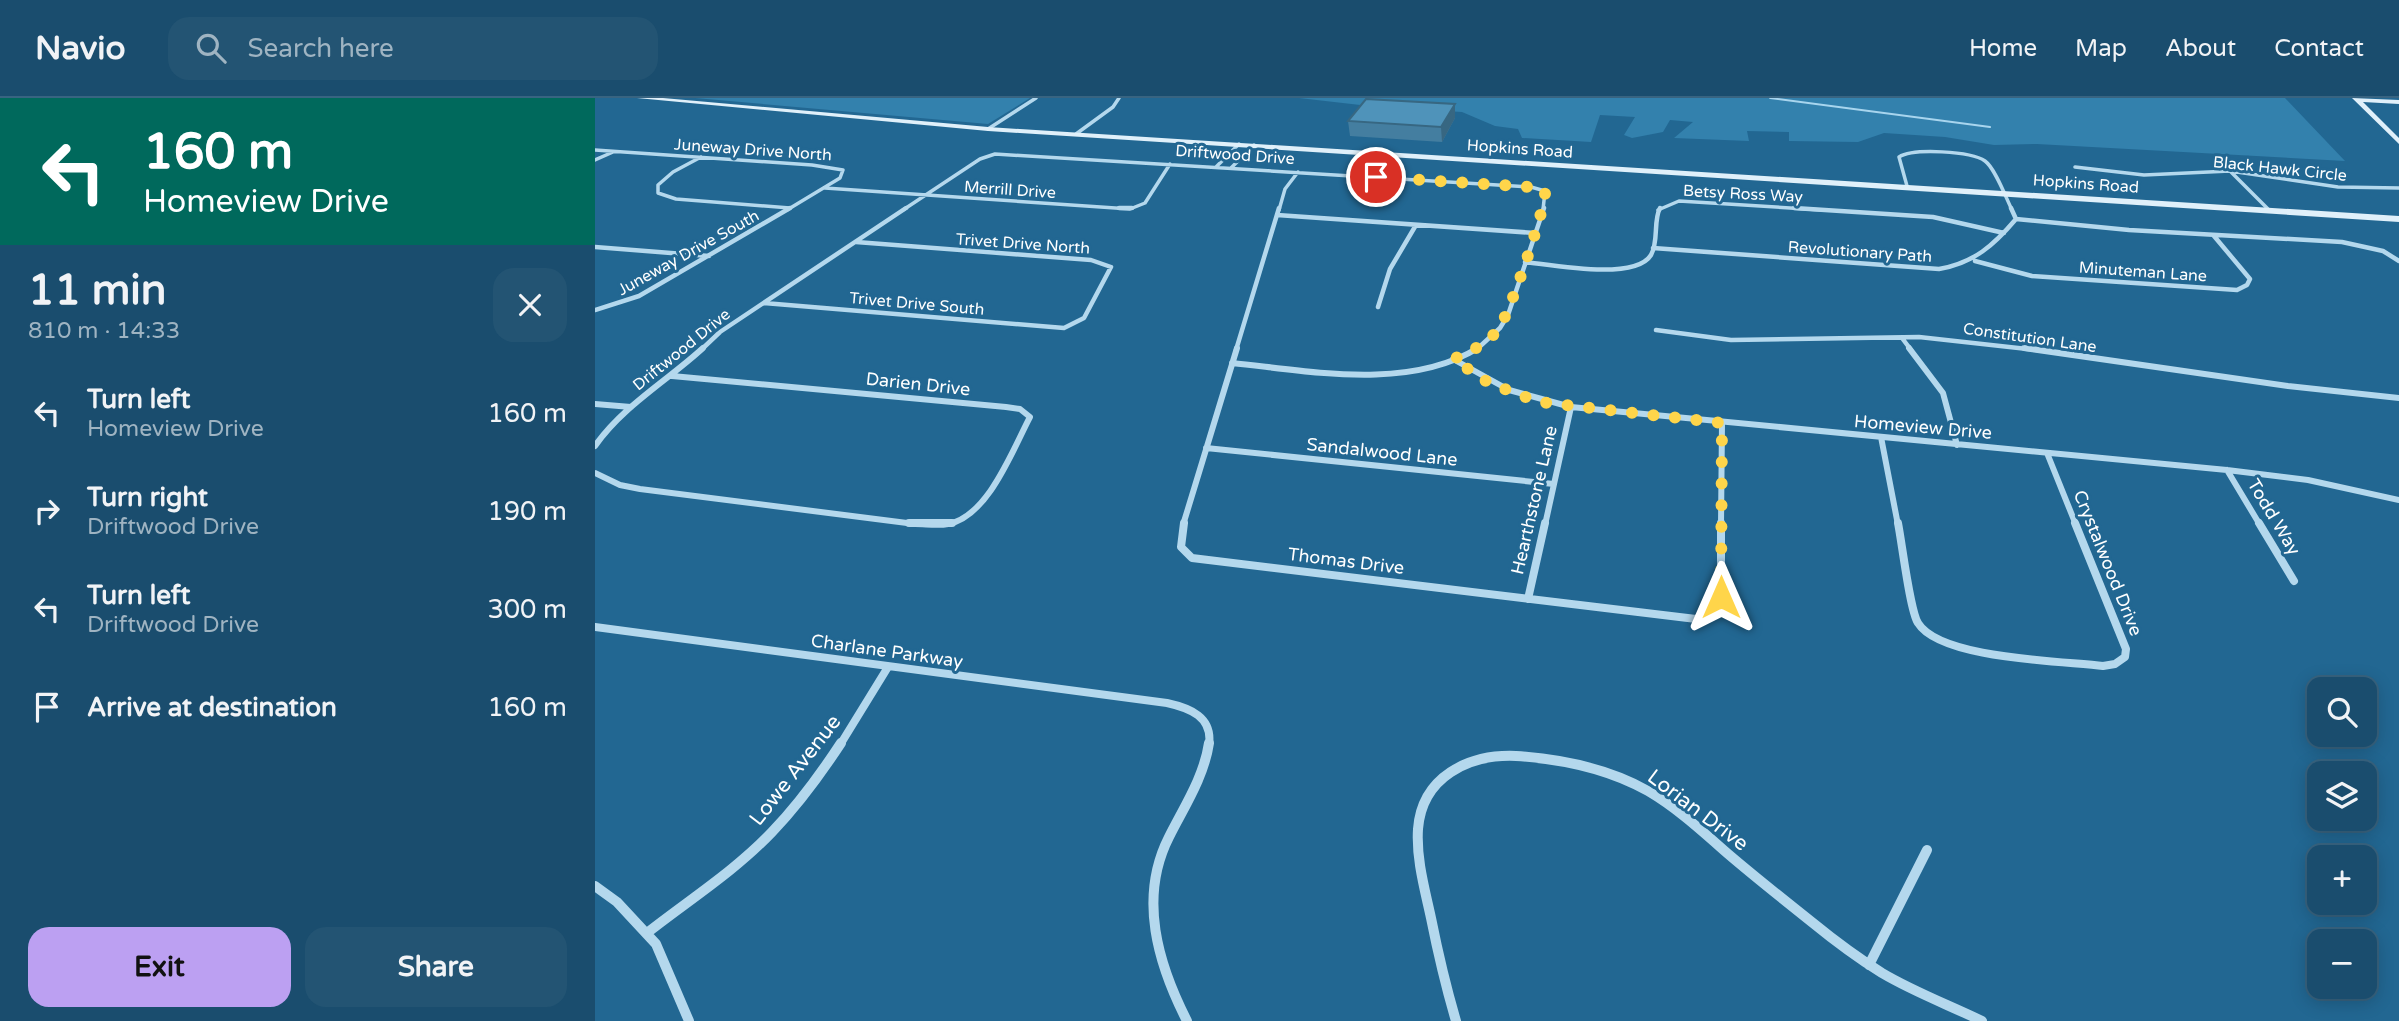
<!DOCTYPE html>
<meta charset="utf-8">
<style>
:root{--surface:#1a4d6e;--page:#235473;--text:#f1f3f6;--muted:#9fb4c2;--line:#386481;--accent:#bca0f2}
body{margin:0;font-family:"Varela Round",sans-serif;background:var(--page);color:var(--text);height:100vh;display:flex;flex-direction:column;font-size:26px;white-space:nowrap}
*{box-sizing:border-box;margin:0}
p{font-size:23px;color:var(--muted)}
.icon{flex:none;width:38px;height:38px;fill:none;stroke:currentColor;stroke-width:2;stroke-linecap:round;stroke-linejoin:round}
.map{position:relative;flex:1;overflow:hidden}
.side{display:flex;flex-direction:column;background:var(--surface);width:595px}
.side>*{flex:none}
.hud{background:#00695c;color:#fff;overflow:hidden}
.controls{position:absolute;left:1712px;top:579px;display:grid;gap:14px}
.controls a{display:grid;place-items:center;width:70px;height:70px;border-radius:14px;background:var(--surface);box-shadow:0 4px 18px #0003,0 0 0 2px var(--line);font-size:35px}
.pin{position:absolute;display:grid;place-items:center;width:60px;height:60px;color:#fff;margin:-30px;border:4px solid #fff;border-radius:50%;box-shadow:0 2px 7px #0007}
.me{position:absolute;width:77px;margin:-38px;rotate:0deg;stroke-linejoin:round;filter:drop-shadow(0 0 5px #0008)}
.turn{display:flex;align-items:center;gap:24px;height:147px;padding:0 28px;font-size:32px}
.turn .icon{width:91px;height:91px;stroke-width:2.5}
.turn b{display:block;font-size:49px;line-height:60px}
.round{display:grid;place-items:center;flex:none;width:74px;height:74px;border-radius:21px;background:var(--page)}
.summary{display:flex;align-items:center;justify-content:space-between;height:119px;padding:0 28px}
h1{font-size:42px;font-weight:700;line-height:52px}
.cta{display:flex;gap:14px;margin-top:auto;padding:14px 28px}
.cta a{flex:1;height:80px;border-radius:21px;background:var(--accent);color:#111;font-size:28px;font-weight:700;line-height:80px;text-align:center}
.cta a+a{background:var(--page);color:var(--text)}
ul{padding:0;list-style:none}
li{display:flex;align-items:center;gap:21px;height:98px;padding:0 28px}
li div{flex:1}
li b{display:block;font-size:26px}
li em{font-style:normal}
header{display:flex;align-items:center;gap:42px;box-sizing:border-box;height:98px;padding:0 35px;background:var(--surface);border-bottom:2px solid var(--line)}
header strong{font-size:33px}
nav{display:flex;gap:38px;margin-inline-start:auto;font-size:24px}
.search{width:490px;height:63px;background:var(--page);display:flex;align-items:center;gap:18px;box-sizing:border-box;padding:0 24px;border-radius:21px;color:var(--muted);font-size:26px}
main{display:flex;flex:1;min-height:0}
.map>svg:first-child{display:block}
.green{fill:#3381ad}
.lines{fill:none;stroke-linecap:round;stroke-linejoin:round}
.stream{stroke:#a8d5ee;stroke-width:2}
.street-far4{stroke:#b4d8ed;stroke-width:3.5}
.street-far3{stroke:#b4d8ed;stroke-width:4.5}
.street-far2{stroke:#b4d8ed;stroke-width:6}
.street-far1{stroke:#b4d8ed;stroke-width:8}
.street{stroke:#b4d8ed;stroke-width:10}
.secondary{fill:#e0f0fa;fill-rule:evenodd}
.wall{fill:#447ea0}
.shaded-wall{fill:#376782}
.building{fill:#4f93ba;stroke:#376782;stroke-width:2}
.route{stroke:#ffd54a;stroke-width:12;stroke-dasharray:0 21.6}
.labels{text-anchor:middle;stroke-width:6;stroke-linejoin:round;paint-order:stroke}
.far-street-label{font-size:16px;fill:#fff;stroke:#226792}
.street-label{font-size:18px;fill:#fff;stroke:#226792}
.near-street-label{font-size:21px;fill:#fff;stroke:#226792}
</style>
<header>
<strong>Navio</strong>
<div class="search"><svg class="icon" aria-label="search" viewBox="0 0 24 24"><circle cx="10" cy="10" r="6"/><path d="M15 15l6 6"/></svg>Search here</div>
<nav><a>Home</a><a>Map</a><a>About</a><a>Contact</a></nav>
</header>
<main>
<section class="side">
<div class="hud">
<div class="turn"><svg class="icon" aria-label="left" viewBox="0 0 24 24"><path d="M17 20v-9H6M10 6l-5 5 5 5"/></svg><div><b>160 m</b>Homeview Drive</div></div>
</div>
<div class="summary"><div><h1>11 min</h1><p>810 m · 14:33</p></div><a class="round"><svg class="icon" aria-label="close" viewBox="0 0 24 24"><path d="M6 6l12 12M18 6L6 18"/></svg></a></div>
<ul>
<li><svg class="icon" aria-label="left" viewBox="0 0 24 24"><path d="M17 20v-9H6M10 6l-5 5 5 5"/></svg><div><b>Turn left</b><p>Homeview Drive</p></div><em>160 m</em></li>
<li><svg class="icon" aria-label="right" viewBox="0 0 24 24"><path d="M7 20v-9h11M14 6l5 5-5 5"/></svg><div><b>Turn right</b><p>Driftwood Drive</p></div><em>190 m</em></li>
<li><svg class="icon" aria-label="left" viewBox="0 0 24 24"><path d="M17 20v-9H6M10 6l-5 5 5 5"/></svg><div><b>Turn left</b><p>Driftwood Drive</p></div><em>300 m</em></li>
<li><svg class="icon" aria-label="arrive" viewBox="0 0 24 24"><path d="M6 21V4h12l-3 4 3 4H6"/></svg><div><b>Arrive at destination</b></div><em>160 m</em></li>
</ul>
<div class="cta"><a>Exit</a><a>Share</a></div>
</section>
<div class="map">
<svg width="1804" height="923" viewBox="0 0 1804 923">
<rect width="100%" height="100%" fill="#226792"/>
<!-- green -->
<path class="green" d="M100 0H435L393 26Z
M704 0H1690L1750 63 1442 46 1399 47 1350 39 1289 35 1263 44 1194 43V34L1152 33 1154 43 1079 40 1098 24 1075 22 1068 34 1037 40 1029 37 1040 19 1005 17 996 44 927 40 923 31 900 28 867 14 774 8Z"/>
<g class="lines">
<!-- stream -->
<path class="stream" d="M1175 0 1395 29"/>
<!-- street-far4 -->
<path class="street-far4" d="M393 31 441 0
M481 36 518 9 524 0
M0 52 217 67 248 72 245 80 192 112
M106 59 78 74 63 87V95L81 101 195 110
M0 62 18 54
M621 69 644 46
M1480 69 1549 77 1635 73 1743 89 1804 90
M636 70 659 47
M1636 74 1673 111
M1312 88 1304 59C1318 50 1376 53 1390 63 1400 70 1411 100 1417 112
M230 90 535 111 550 105 575 66
M308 112 385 61 400 56 936 89 950 93 948 112
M684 112 690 91 703 74
M1063 112 1084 103 1227 112"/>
<!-- street-far3 -->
<path class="street-far3" d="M524 110H537
M1199 110 1338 119 1409 135
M682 117 940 135
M1421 121 1534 132 1747 144 1788 153 1804 163
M0 149 114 158
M1058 150 1344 171C1379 165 1399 147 1421 121L1416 110
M1380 163 1437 178 1642 192 1652 187 1655 181 1619 138
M930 164C957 167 1040 183 1056 157 1064 143 1058 123 1065 110
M169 205 469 230 489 220 516 169 496 162 261 144
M783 209 795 171 821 127
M0 212 44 198 195 110
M1061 232 1136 242 1324 239 1442 252
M1307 240 1316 252
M106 252 125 234 311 110
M641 252 684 110
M881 252 905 230 913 217 949 110"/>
<!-- street-far2 -->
<path class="street-far2" d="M1314 250 1348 295 1362 347
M1429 250 1693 288 1804 300
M858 261 914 292 976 309 1632 372 1713 382 1804 402
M637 265C715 273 813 293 883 250
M0 306 36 309
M1286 339 1303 427
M0 348C28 308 72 283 108 250
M611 350 959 386
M1452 355 1481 427
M1632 372 1665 427
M0 375 25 387 45 391 320 426C331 426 343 428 353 426 393 419 418 351 435 319L425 311 411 309 77 278
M588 427 642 250
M950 427 976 309
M1126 427 1127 325"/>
<!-- street-far1 -->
<path class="street-far1" d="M314 425H357
M589 425 586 449 597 460 1101 521 1117 514 1126 499V425
M1303 425C1307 445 1315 513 1323 525 1345 561 1466 563 1508 568L1520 566 1530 559 1531 551 1480 425
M1664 425 1699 483
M933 501 950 425
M0 529 572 605C595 610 618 619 614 647
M245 647 293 569"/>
<!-- street -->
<path class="street" d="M0 788 22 804 61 846 94 923
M52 835C94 802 140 773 177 734 203 707 225 677 246 645
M1274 867 1332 752
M592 923C563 866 543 800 574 739 589 709 609 679 614 645
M861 923C851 889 843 855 836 820 830 792 821 761 823 731 827 679 873 656 921 658 966 661 1014 671 1053 693 1082 710 1107 733 1132 755 1160 779 1189 802 1218 825 1240 843 1263 860 1287 875 1319 894 1354 907 1387 923"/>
<!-- secondary -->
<path class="secondary" d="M42 0H68L393 29 1804 118V124L393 33Z
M1757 0 1804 2V6L1768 4 1804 40V46Z"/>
</g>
<!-- wall -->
<path class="wall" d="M860 20 847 44 755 38 753 23Z"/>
<!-- shaded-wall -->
<path class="shaded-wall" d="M860 6V20L847 44 846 29Z"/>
<!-- building -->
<path class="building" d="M771 1 860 6 846 29 753 23Z"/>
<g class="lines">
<!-- route -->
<path class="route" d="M781 79 936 89 950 93C952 107 913 220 903 232 891 246 875 254 858 261L894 285 944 304 1127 325 1126 499"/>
</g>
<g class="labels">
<!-- far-street labels -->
<g class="far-street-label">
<text transform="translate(925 50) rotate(4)" y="6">Hopkins Road</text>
<text transform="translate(158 51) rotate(4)" y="6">Juneway Drive North</text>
<text transform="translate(640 56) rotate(4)" y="6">Driftwood Drive</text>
<text transform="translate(1685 70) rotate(6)" y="6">Black Hawk Circle</text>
<text transform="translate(1491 85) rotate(4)" y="6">Hopkins Road</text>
<text transform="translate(415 91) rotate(4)" y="6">Merrill Drive</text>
<text transform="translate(1148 95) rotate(3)" y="6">Betsy Ross Way</text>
<text transform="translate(428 145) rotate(4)" y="6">Trivet Drive North</text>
<text transform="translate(1265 153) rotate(4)" y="6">Revolutionary Path</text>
<text transform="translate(93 154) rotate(-29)" y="6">Juneway Drive South</text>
<text transform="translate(1548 173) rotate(4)" y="6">Minuteman Lane</text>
<text transform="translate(322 205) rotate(5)" y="6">Trivet Drive South</text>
<text transform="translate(1435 239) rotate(8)" y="6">Constitution Lane</text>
<text transform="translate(86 251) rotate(-39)" y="6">Driftwood Drive</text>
</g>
<!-- street labels -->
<g class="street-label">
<text transform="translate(323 286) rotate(6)" y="6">Darien Drive</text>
<text transform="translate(1328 329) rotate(5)" y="6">Homeview Drive</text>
<text transform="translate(787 354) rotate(6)" y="6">Sandalwood Lane</text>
<text transform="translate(939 402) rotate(-77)" y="6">Hearthstone Lane</text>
<text transform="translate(1679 419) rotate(59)" y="6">Todd Way</text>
<text transform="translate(751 463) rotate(7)" y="6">Thomas Drive</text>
<text transform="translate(1513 465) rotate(68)" y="6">Crystalwood Drive</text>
<text transform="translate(292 553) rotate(8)" y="6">Charlane Parkway</text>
</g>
<!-- near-street labels -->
<g class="near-street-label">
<text transform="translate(200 672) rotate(-52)" y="7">Lowe Avenue</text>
<text transform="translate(1103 712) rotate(37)" y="7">Lorian Drive</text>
</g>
</g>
</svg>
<div class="controls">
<a><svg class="icon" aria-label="search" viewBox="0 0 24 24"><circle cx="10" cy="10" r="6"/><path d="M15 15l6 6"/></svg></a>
<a><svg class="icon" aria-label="layers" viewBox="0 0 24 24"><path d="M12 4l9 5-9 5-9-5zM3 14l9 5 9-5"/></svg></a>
<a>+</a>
<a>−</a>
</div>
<div class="pin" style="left:781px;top:79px;background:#d93025"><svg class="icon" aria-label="arrive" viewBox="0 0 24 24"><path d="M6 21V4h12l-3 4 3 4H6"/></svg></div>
<svg class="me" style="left:1126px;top:499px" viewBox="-20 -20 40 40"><path d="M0-17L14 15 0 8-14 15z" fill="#ffd54a" stroke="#fff" stroke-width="4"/></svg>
</div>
</main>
